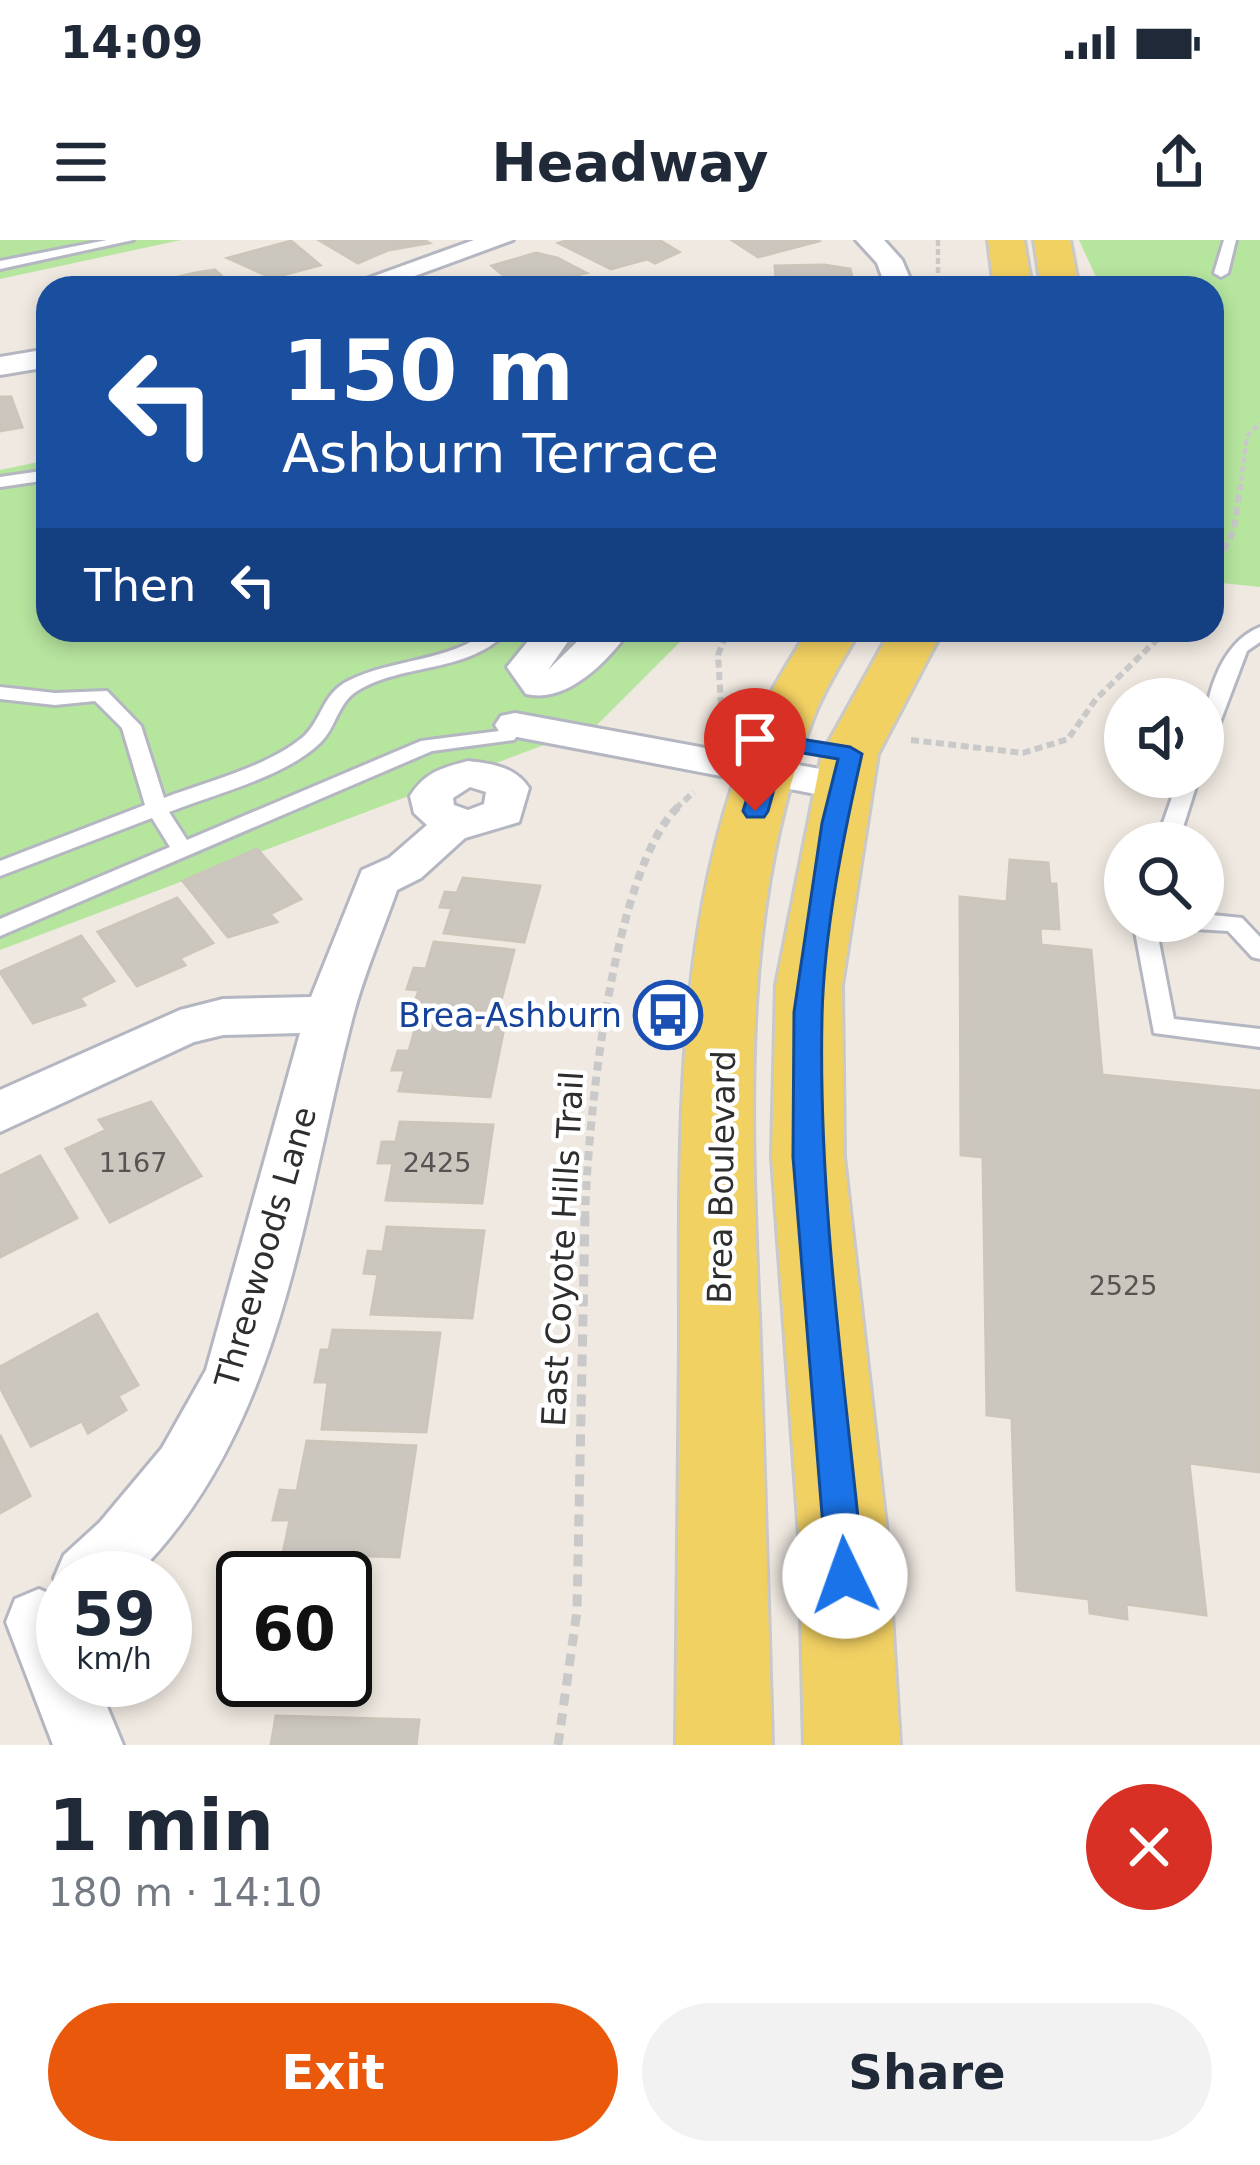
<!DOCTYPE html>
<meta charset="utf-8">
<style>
:root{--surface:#fff;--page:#f2f2f3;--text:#1f2937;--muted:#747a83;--accent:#ea580c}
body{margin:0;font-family:"DejaVu Sans",sans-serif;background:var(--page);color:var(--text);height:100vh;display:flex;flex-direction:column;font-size:45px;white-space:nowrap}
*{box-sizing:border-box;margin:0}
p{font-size:39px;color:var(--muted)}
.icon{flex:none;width:66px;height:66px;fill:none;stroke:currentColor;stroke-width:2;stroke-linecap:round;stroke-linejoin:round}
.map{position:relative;height:1505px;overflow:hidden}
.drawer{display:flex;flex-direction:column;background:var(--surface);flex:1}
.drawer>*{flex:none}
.top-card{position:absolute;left:36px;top:36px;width:1188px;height:366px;border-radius:36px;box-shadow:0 6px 18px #0003;background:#1a4fa0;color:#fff;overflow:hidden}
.tools{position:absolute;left:1104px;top:438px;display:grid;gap:24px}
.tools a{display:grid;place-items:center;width:120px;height:120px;border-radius:50%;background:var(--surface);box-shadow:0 6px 18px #0003;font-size:60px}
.speed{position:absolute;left:36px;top:1311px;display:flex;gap:24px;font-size:60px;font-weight:700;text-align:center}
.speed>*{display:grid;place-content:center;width:156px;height:156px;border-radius:50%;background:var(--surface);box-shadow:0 6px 18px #0003;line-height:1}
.speed small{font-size:30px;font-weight:400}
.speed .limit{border:6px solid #111;border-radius:18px;background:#fff;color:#111}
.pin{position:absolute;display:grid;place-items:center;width:102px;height:102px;color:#fff;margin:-123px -51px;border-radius:50% 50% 50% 0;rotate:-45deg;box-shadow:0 0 12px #0007}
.pin .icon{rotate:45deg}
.me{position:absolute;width:132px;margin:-66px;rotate:357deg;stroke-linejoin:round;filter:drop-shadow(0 0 9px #0008)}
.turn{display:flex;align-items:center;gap:42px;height:252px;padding:0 48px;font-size:54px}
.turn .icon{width:156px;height:156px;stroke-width:2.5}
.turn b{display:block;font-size:84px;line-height:102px}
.then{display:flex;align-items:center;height:114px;padding:0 48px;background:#0003;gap:24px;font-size:45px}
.round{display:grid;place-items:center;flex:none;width:126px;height:126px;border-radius:63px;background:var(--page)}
.headline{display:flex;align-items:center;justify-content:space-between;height:204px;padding:0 48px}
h1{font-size:72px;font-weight:700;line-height:90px}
.cta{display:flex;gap:24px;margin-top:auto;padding:24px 48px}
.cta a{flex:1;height:138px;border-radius:72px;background:var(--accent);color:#fff;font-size:48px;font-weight:700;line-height:138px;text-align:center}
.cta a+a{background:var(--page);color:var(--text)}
.status{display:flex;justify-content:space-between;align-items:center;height:84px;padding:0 60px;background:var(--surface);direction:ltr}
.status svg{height:33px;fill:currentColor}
header{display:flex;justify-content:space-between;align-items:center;height:156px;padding:0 48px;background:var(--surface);font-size:54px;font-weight:700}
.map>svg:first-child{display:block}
.green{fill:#b6e59e}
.building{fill:#cbc7bf;stroke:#cbc5ba;stroke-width:3}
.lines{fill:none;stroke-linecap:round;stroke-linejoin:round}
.service-casing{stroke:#b4b7c1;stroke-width:6}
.minor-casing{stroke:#b4b7c1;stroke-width:6}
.primary-casing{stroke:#c9c9c9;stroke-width:6}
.path-far3{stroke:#c9c9c9;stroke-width:4.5;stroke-dasharray:6 3;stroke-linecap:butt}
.path-far2{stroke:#c9c9c9;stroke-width:6;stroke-dasharray:8 4.5;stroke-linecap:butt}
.path-far1{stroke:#c9c9c9;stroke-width:8;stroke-dasharray:9 6;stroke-linecap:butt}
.path{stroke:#c9c9c9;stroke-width:9;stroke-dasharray:12 8;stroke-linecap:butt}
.service{fill:#fff;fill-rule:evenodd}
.minor{fill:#fff;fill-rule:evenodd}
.primary{fill:#f2d163;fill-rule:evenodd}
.route{fill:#1a73e8;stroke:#114b97;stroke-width:3}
.labels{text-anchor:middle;stroke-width:9;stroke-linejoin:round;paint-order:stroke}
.number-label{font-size:27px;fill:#555452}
.transit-label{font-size:33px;fill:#164399;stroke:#fff;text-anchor:end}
.street-label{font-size:33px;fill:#2e2e2e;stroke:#fff}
</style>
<div class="status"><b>14:09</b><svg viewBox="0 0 49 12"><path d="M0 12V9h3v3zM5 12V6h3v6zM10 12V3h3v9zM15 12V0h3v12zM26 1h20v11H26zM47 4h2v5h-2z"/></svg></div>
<header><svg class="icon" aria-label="menu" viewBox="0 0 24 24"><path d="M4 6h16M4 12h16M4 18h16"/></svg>Headway<svg class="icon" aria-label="share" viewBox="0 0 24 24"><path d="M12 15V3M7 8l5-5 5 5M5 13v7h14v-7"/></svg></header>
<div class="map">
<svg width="1260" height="1505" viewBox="0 0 1260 1505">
<rect width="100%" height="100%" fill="#efe9e1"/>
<!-- green -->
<path class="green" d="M0 0H181L0 39Z
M1079 0H1260V347L1212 342V48H1101Z
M48 220V390H692L597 485 0 710V230Z"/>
<!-- building -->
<path class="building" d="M319 0H424L429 3 388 10 358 23Z
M569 0H659L679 12 655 23 647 19 611 29 559 3Z
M732 0H818L819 1 758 17Z
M291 1 320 25 272 38 228 18Z
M536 13 557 18 586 33 519 48 492 26Z
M824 25 850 29 855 48H777L775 26Z
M215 30 233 46 146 45 195 33Z
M0 157H11L22 187 0 191Z
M257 609 301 659 270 674 277 682 228 697 183 641Z
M1010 620 1048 623 1050 644H1056L1059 689 1040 688 1041 705 1091 710 1102 835 1260 851V1232L1189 1223 1206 1375 1126 1364 1127 1379 1090 1373 1089 1359 1017 1350 1012 1178 987 1175 983 917 961 915 960 657 1007 662Z
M463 638 540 646 524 702 444 693 452 668 440 667 445 652 457 653Z
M177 658 213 703 180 718 185 725 137 746 98 692Z
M81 696 114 741 80 758 85 765 33 783 0 732Z
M434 702 514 710 498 772 414 765 419 750 407 749 414 728 426 729Z
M417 782 504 788 490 857 399 851 405 830H392L398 811H409Z
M151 862 201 936 110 982 66 909 106 890 99 880Z
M400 882 493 885 482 963 386 960 393 923H378L382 902H396Z
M40 916 77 978 0 1017V936Z
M387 987 484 991 472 1078 371 1074 378 1034 364 1033 368 1011 383 1012Z
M97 1074 138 1145 118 1156 126 1170 88 1193 82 1181 31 1206 0 1147V1127Z
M333 1090 440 1093 426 1192 322 1189 328 1142H315L321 1110H329Z
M0 1195 30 1256 0 1273Z
M307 1201 416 1206 399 1317 283 1313 290 1280H273L280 1250 297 1251Z
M250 1329 365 1334 346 1458 224 1452 236 1394 222 1393 229 1360H243V1440H345V1338H248Z
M276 1476 419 1480 416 1505H271Z"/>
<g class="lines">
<!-- service casing -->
<g class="service-casing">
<path id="service" d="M107 0H133L0 29V21Z
M1224 0H1236L1228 33 1221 37 1214 33Z
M48 230V240L0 247V237Z
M1260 387V402L1247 411 1213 501 1203 507C1203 465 1217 404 1260 387Z
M489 390H509C469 434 405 422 357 451 337 464 336 488 320 503 285 537 214 554 169 572L187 600 421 501 507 490 517 496 514 500 432 511 0 696V679L170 607 152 578 0 636V621L145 565 122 488 95 461 55 465 0 459V447L55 453 107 451 141 486 164 558C209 541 264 528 302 498 322 481 322 454 348 441 393 418 448 423 489 390Z
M1179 537H1199L1178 603H1156Z
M1203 674 1242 678 1260 697V719L1252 717 1228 691 1195 689 1184 681H1203Z
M1133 681H1155L1174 779 1260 789V807L1154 793Z"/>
</g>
<!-- minor casing -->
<g class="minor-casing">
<path id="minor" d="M474 0H513L382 48H341Z
M856 0H884L902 20 914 48H886L877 23Z
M48 109V127L0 135V117Z
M537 390H576L548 430 589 390H630C608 421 567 464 526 454L507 427Z
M515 473 842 533 857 537 863 546 857 555 842 559 501 494 495 485 501 476Z
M468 521C492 524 514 526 529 548L519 582 465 598 421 638 397 650C382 693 363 736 352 780 302 972 283 1192 133 1338H63V1358L54 1338 64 1315 100 1282 162 1208 206 1130 300 793 223 795 194 802 0 892V850L180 770 223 759 311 757 362 630 389 618 427 585 414 573 410 556C425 532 442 528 468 521ZM470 547 486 552 484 564 468 570 454 565 453 558Z
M39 1349 63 1360V1440H96L123 1505H53L6 1382 15 1359Z"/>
</g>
<!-- primary casing -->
<g class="primary-casing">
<path id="primary" d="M988 0H1024L1032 48H994Z
M1034 0H1070L1079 48H1041Z
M808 390H860C845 416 828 443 816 471 736 669 752 894 760 1103 765 1237 768 1371 772 1505H676C677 1372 679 1238 680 1105 680 895 672 663 763 469 775 442 793 416 808 390Z
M891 390H943L878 514 842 745 844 917 887 1294 900 1505H804L799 1294 772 917 776 745 822 514Z"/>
</g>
<!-- path-far3 -->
<path class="path-far3" d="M938 0V48
M1240 250 1247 196 1260 183"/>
<!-- path-far2 -->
<path class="path-far2" d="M1212 332 1234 290 1240 247
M721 465 718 415 728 390
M911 500 1023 513 1068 499 1096 459 1167 390
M675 569 694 552"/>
<!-- path-far1 -->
<path class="path-far1" d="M585 980C587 886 612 629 679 566"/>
<!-- path -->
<path class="path" d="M558 1505 577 1371 585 977"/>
<!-- service -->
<use href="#service" class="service"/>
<!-- minor -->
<use href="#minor" class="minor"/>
<!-- primary -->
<use href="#primary" class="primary"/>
</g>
<!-- route -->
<path class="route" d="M776 495 850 507 862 514C843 598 824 690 822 777 818 964 846 1151 864 1336L858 1349 845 1355 832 1349 827 1336 793 917 794 772 822 583 838 519 785 510 768 571 764 577H747L743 571 764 502Z"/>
<!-- icons -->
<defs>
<g id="bus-ring" transform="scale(3.45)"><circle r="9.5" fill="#fff" stroke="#1a4fb4" stroke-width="1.5"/><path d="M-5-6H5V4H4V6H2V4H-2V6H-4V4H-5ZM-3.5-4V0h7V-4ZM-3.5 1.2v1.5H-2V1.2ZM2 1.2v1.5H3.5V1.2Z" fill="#1a4fb4"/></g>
</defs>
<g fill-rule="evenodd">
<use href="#bus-ring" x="668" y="775"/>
</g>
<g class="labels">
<!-- number labels -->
<g class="number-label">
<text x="133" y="932">1167</text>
<text x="437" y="932">2425</text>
<text x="1123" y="1055">2525</text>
</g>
<!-- transit labels -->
<g class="transit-label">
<text x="622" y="787">Brea-Ashburn</text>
</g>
<!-- street labels -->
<g class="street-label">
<text transform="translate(721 937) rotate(-89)" y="12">Brea Boulevard</text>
<text transform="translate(265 1007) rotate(-74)" y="12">Threewoods Lane</text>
<text transform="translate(562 1009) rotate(-87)" y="12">East Coyote Hills Trail</text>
</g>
</g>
</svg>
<div class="tools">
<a><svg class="icon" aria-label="sound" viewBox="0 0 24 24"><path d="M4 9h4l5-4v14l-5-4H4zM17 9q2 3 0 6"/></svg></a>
<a><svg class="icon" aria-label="search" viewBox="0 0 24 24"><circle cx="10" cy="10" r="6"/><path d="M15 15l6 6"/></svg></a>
</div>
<div class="speed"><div>59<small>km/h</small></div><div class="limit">60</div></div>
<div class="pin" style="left:755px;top:571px;background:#d93025"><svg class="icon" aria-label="arrive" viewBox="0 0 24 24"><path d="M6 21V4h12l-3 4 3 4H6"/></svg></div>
<svg class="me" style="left:845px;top:1336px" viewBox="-20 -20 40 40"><circle r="19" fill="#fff"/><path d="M0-13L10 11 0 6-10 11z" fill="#1a73e8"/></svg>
<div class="top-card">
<div class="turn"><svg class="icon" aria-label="left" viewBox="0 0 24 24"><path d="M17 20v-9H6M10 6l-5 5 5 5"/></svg><div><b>150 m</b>Ashburn Terrace</div></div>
<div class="then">Then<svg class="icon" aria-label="left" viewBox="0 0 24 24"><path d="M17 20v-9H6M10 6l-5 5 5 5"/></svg></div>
</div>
</div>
<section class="drawer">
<div class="headline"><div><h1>1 min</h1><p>180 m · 14:10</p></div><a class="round" style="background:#d93025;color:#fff"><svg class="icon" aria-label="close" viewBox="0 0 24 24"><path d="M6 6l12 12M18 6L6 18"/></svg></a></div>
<div class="cta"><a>Exit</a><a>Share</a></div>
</section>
